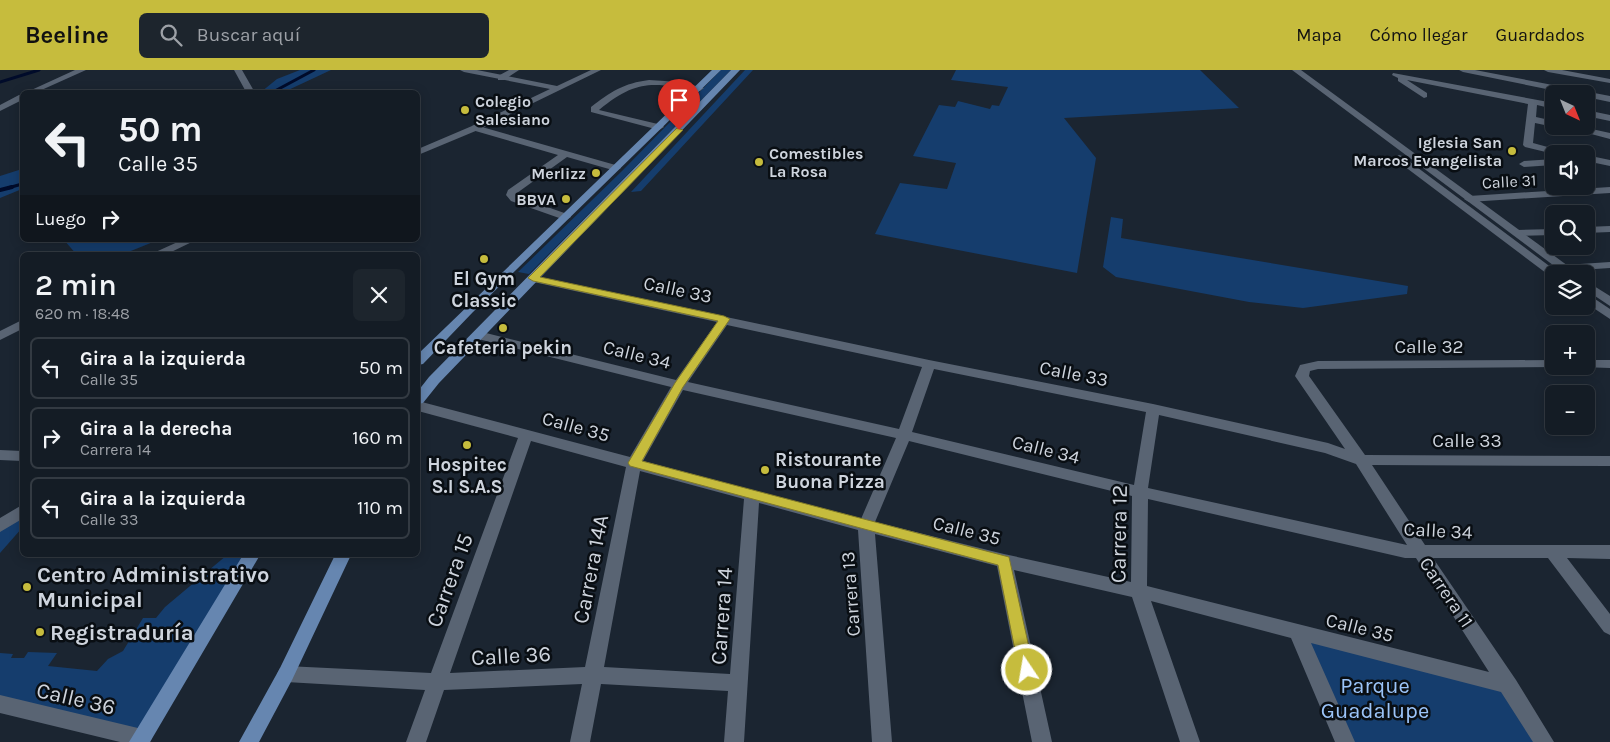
<!DOCTYPE html>
<html lang="es">
<meta charset="utf-8">
<style>
:root{--surface:#141c25;--page:#1d252d;--text:#f1f3f6;--muted:#9da1a7;--line:#333a42;--accent:#c6bc3d}
body{margin:0;font-family:Karla,sans-serif;background:var(--page);color:var(--text);height:100vh;display:flex;flex-direction:column;font-size:19px;white-space:nowrap}
*{box-sizing:border-box;margin:0}
p{font-size:16px;color:var(--muted)}
.icon{flex:none;width:28px;height:28px;fill:none;stroke:currentColor;stroke-width:2;stroke-linecap:round;stroke-linejoin:round}
.map{position:relative;flex:1;overflow:hidden}
.panel{position:absolute;left:20px;top:182px;width:400px;height:305px;display:flex;flex-direction:column;background:var(--surface);border-radius:8px;box-shadow:0 2px 12px #0003,0 0 0 1px var(--line)}
.panel>*{flex:none}
.guide{position:absolute;left:20px;top:20px;width:400px;height:152px;border-radius:8px;box-shadow:0 2px 12px #0003,0 0 0 1px var(--line);background:#141c25;color:var(--text);overflow:hidden}
.needle{width:32px;rotate:137deg}
.tools{position:absolute;left:1545px;top:15px;display:grid;gap:10px}
.tools a{display:grid;place-items:center;width:50px;height:50px;border-radius:8px;background:var(--surface);box-shadow:0 2px 12px #0003,0 0 0 1px var(--line);font-size:25px}
.pin{position:absolute;display:grid;place-items:center;width:42px;height:42px;color:#fff;margin:-51px -21px;border-radius:50% 50% 50% 0;rotate:-45deg;box-shadow:0 0 5px #0007}
.pin .icon{rotate:45deg}
.me{position:absolute;width:55px;margin:-28px;rotate:348deg;stroke-linejoin:round;filter:drop-shadow(0 0 4px #0008)}
.turn{display:flex;align-items:center;gap:18px;height:105px;padding:0 15px;font-size:22px}
.turn .icon{width:65px;height:65px;stroke-width:2.5}
.turn b{display:block;font-size:35px;line-height:42px}
.then{display:flex;align-items:center;height:48px;padding:0 15px;background:#0003;gap:10px;font-size:19px}
.round{display:grid;place-items:center;flex:none;width:52px;height:52px;border-radius:8px;background:var(--page)}
.summary{display:flex;align-items:center;justify-content:space-between;height:85px;padding:0 15px}
h1{font-size:30px;font-weight:600;line-height:38px}
ul{padding:0;list-style:none}
li{display:flex;align-items:center;gap:15px;height:62px;margin:0 10px 8px;padding:0 5px;border:2px solid var(--line);border-radius:8px}
li div{flex:1}
li b{display:block;font-size:19px}
li em{font-style:normal}
header{display:flex;align-items:center;gap:30px;box-sizing:border-box;height:70px;padding:0 25px;background:var(--accent);color:#111}
header strong{font-size:24px}
nav{display:flex;gap:28px;margin-inline-start:auto;font-size:18px}
.search{width:350px;height:45px;background:var(--page);display:flex;align-items:center;gap:12px;box-sizing:border-box;padding:0 18px;border-radius:8px;color:var(--muted);font-size:19px}
.map>svg:first-child{display:block}
.green{fill:#153d6d}
.lines{fill:none;stroke-linecap:round;stroke-linejoin:round}
.stream-far1{stroke:#000b2a;stroke-width:3}
.stream{stroke:#000b2a;stroke-width:4}
.minor{fill:#596473;fill-rule:evenodd}
.tertiary{fill:#596473;fill-rule:evenodd}
.secondary{fill:#596473;fill-rule:evenodd}
.primary{fill:#6686b0;fill-rule:evenodd}
.route{fill:#c6bc3d;stroke:#817a28}
.poi-dot{fill:#c6bc3d;stroke:#090e13;stroke-width:2}
.labels{text-anchor:middle;stroke-width:5;stroke-linejoin:round;paint-order:stroke}
.far-poi-label{font-size:16px;font-weight:bold;fill:#ced4dd;stroke:#090e13;text-anchor:end}
.far-street-label{font-size:16px;fill:#ced4dd;stroke:#090e13}
.poi-label{font-size:19px;font-weight:bold;fill:#ced4dd;stroke:#090e13}
.street-label{font-size:19px;fill:#ced4dd;stroke:#090e13}
.near-street-label{font-size:22px;fill:#ced4dd;stroke:#090e13}
.near-poi-label{font-size:22px;font-weight:bold;fill:#ced4dd;stroke:#090e13;text-anchor:start}
.near-park-label{font-size:22px;fill:#9bc4f9;stroke:#090e13}
</style>
<header>
<strong>Beeline</strong>
<div class="search"><svg class="icon" aria-label="search" viewBox="0 0 24 24"><circle cx="10" cy="10" r="6"/><path d="M15 15l6 6"/></svg>Buscar aquí</div>
<nav><a>Mapa</a><a>Cómo llegar</a><a>Guardados</a></nav>
</header>
<div class="map">
<svg width="1610" height="672" viewBox="0 0 1610 672">
<rect width="100%" height="100%" fill="#1b2531"/>
<!-- green -->
<path class="green" d="M300 0H331L284 22H261L277 9Z
M721 0H731L529 204 518 202 623 100Z
M745 0H753L641 121 631 122Z
M956 0H1200L1239 38 1064 48 1096 88 1077 203 875 164 900 113 947 119 956 93 913 86 939 35 955 37 958 31 990 39 992 35 999 36 1008 17 951 10Z
M22 99V119L0 128V106Z
M1111 147 1123 149 1121 168 1408 216 1407 224 1303 238 1249 232 1116 207 1103 197Z
M64 170H158L121 185H77Z
M22 441V458L0 483V456Z
M227 485H252L142 668 0 634V583L13 584 11 588H24L28 582 57 583 48 596 97 601 108 589 123 581 143 548H156L165 537Z
M1298 563 1509 616 1544 672H1345Z"/>
<g class="lines">
<!-- stream-far1 -->
<path class="stream-far1" d="M0 12 39 0
M273 22 314 0
M8 118 22 114"/>
<!-- stream -->
<path class="stream" d="M0 120 12 117"/>
<!-- minor -->
<path class="minor" d="M75 0H86L37 22H27Z
M234 0H242L254 21 253 22H244L245 20Z
M509 0H519L504 10H498V6Z
M1459 0H1475L1610 26V32L1586 27V24H1571L1463 2Z
M1544 0H1562L1610 9V13L1548 2Z
M1393 3 1554 33V39L1537 35 1536 47 1554 51V56H1556L1554 57 1535 53 1533 73 1573 84H1554L1525 77 1523 75 1528 34 1407 10 1427 23V27L1424 28 1398 11V8L1392 5Z
M649 10 680 12 704 18 700 21C653 13 638 8 599 40L662 55 664 57 659 60 591 42V37C610 22 624 13 649 10Z
M19 25H22V30L0 41V35Z
M1586 40 1610 45V51L1586 46Z
M475 55 619 96 621 98 616 101 567 87 517 123 519 127 570 145 571 147 566 150 562 149 511 131 506 125 508 120 558 85 472 60V56Z
M1561 56H1578L1610 63V69Z
M1586 85 1610 90V96L1586 91Z
M1554 89V95L1524 97 1519 94 1524 91Z
M1610 117V123L1469 132 1464 129 1469 126Z
M1610 156V162L1586 163V157Z
M1554 159V165L1517 166 1512 163 1517 160Z
M1610 192V198L1565 201 1559 198 1565 195Z
M533 206 929 290 1153 334 1328 373 1345 379 1295 306 1300 295 1318 291 1554 290V296L1559 297 1318 299 1310 301 1309 306 1365 385 1610 386V396L1372 395 1425 475H1610V489L1567 488 1610 544V565L1604 562 1548 488H1433L1516 610 1554 672H1533L1501 622 1311 573 1355 672H1335L1291 568 1151 531 1200 672H1180L1132 527 1014 500 1052 672H1032L997 496 875 464 892 672H872L858 460 759 433 744 672H724L728 621 601 614 590 672H570L582 614 444 620 426 672H406L425 620 286 612 280 610 277 604 280 598 286 596 431 603 518 368 418 341V331L630 387 671 317 474 268 472 265 478 261 676 310 717 252 529 211 527 209ZM727 255 922 297 899 359 688 312ZM934 299 1146 342 1134 415 912 362ZM683 320 896 368 861 449 643 391ZM1159 345 1325 383 1356 394 1407 475 1148 418ZM531 371 626 397 585 597 450 603ZM909 371 1132 426 1131 512 1004 484 875 452ZM640 401 744 429 730 604 604 597ZM1148 429 1405 488H1416L1489 602 1147 516Z
M1586 290H1610V298L1581 297 1586 296Z
M0 380 22 381V391L0 390Z
M22 435V449L0 462V448Z
M0 625 142 659 149 661 152 668 150 672H120L0 643Z"/>
<!-- tertiary -->
<path class="tertiary" d="M460 0H477L557 16 591 0H601L478 60 418 85V79L472 56 550 19 464 2Z
M182 170H196L165 185H149Z
M22 250V259L0 270V261Z"/>
<!-- secondary -->
<path class="secondary" d="M1292 0H1301L1579 204H1565Z
M1399 85 1402 86 1560 204H1554V207L1550 206 1396 90 1394 88Z
M1586 211 1610 226V236L1586 220Z
M1586 223 1610 239V249L1586 233Z"/>
<!-- primary -->
<path class="primary" d="M712 0H721L473 242 423 294 418 295V284Z
M731 0H740L439 313 423 333 418 334V321L429 307Z
M243 485H260L150 672H129Z
M335 485H351L292 610 259 672H239L280 598Z"/>
</g>
<!-- route -->
<path class="route" d="M677 58 683 60 540 207 724 246 730 249 683 317 642 391 1009 487 1034 600 1032 604 1027 606 1021 604 1019 600 998 495 630 396 628 393 675 313 718 251 533 211 528 208Z"/>
<!-- markers -->
<g class="poi-dot">
<circle cx="465" cy="40" r="5"/>
<circle cx="1512" cy="81" r="5"/>
<circle cx="759" cy="92" r="5"/>
<circle cx="596" cy="103" r="5"/>
<circle cx="566" cy="129" r="5"/>
<circle cx="484" cy="189" r="5"/>
<circle cx="503" cy="258" r="5"/>
<circle cx="467" cy="375" r="5"/>
<circle cx="765" cy="400" r="5"/>
<circle cx="27" cy="517" r="5"/>
<circle cx="40" cy="562" r="5"/>
</g>
<g class="labels">
<!-- far-poi labels -->
<g class="far-poi-label">
<text x="475" y="37" text-anchor="start">Colegio<tspan x="475" dy="18">Salesiano</tspan></text>
<text x="1502" y="78">Iglesia San<tspan x="1502" dy="18">Marcos Evangelista</tspan></text>
<text x="769" y="89" text-anchor="start">Comestibles<tspan x="769" dy="18">La Rosa</tspan></text>
<text x="586" y="109">Merlizz</text>
<text x="556" y="135">BBVA</text>
</g>
<!-- far-street labels -->
<g class="far-street-label">
<text transform="translate(1509 111) rotate(-3)" y="6">Calle 31</text>
</g>
<!-- poi labels -->
<g class="poi-label">
<text x="484" y="215">El Gym<tspan x="484" dy="22">Classic</tspan></text>
<text x="503" y="284">Cafeteria pekin</text>
<text x="775" y="396" text-anchor="start">Ristourante<tspan x="775" dy="22">Buona Pizza</tspan></text>
<text x="467" y="401">Hospitec<tspan x="467" dy="22">S.I S.A.S</tspan></text>
</g>
<!-- street labels -->
<g class="street-label">
<text transform="translate(678 219) rotate(12)" y="7">Calle 33</text>
<text x="1429" y="283">Calle 32</text>
<text transform="translate(637 284) rotate(14)" y="7">Calle 34</text>
<text transform="translate(1074 303) rotate(11)" y="7">Calle 33</text>
<text transform="translate(576 356) rotate(15)" y="7">Calle 35</text>
<text x="1467" y="377">Calle 33</text>
<text transform="translate(1046 379) rotate(14)" y="7">Calle 34</text>
<text transform="translate(967 460) rotate(14)" y="7">Calle 35</text>
<text transform="translate(1438 460) rotate(3)" y="7">Calle 34</text>
<text transform="translate(1447 522) rotate(56)" y="7">Carrera 11</text>
<text transform="translate(850 524) rotate(-94)" y="7">Carrera 13</text>
<text transform="translate(1360 557) rotate(14)" y="7">Calle 35</text>
</g>
<!-- near-street labels -->
<g class="near-street-label">
<text transform="translate(1118 464) rotate(-89)" y="8">Carrera 12</text>
<text transform="translate(590 499) rotate(-79)" y="8">Carrera 14A</text>
<text transform="translate(449 510) rotate(-70)" y="8">Carrera 15</text>
<text transform="translate(721 546) rotate(-86)" y="8">Carrera 14</text>
<text transform="translate(511 585) rotate(-3)" y="8">Calle 36</text>
<text transform="translate(76 628) rotate(13)" y="8">Calle 36</text>
</g>
<!-- near-poi labels -->
<g class="near-poi-label">
<text x="37" y="512">Centro Administrativo<tspan x="37" dy="25">Municipal</tspan></text>
<text x="50" y="570">Registraduría</text>
</g>
<!-- near-park labels -->
<g class="near-park-label">
<text x="1375" y="623">Parque<tspan x="1375" dy="25">Guadalupe</tspan></text>
</g>
</g>
</svg>
<div class="tools">
<a><svg class="needle" viewBox="-14 -14 28 28"><path d="M0-13l5 13h-10z" fill="#e53935"/><path d="M0 13l5-13h-10z" fill="#9da1a7"/></svg></a>
<a><svg class="icon" aria-label="sound" viewBox="0 0 24 24"><path d="M4 9h4l5-4v14l-5-4H4zM17 9q2 3 0 6"/></svg></a>
<a><svg class="icon" aria-label="search" viewBox="0 0 24 24"><circle cx="10" cy="10" r="6"/><path d="M15 15l6 6"/></svg></a>
<a><svg class="icon" aria-label="layers" viewBox="0 0 24 24"><path d="M12 4l9 5-9 5-9-5zM3 14l9 5 9-5"/></svg></a>
<a>+</a>
<a>−</a>
</div>
<div class="pin" style="left:679px;top:60px;background:#d93025"><svg class="icon" aria-label="arrive" viewBox="0 0 24 24"><path d="M6 21V4h12l-3 4 3 4H6"/></svg></div>
<svg class="me" style="left:1027px;top:600px" viewBox="-20 -20 40 40"><circle r="17" fill="#c6bc3d" stroke="#fff" stroke-width="3"/><path d="M0-11L8 9 0 5-8 9z" fill="#fff"/></svg>
<div class="guide">
<div class="turn"><svg class="icon" aria-label="left" viewBox="0 0 24 24"><path d="M17 20v-9H6M10 6l-5 5 5 5"/></svg><div><b>50 m</b>Calle 35</div></div>
<div class="then">Luego<svg class="icon" aria-label="right" viewBox="0 0 24 24"><path d="M7 20v-9h11M14 6l5 5-5 5"/></svg></div>
</div>
<section class="panel">
<div class="summary"><div><h1>2 min</h1><p>620 m · 18:48</p></div><a class="round"><svg class="icon" aria-label="close" viewBox="0 0 24 24"><path d="M6 6l12 12M18 6L6 18"/></svg></a></div>
<ul>
<li><svg class="icon" aria-label="left" viewBox="0 0 24 24"><path d="M17 20v-9H6M10 6l-5 5 5 5"/></svg><div><b>Gira a la izquierda</b><p>Calle 35</p></div><em>50 m</em></li>
<li><svg class="icon" aria-label="right" viewBox="0 0 24 24"><path d="M7 20v-9h11M14 6l5 5-5 5"/></svg><div><b>Gira a la derecha</b><p>Carrera 14</p></div><em>160 m</em></li>
<li><svg class="icon" aria-label="left" viewBox="0 0 24 24"><path d="M17 20v-9H6M10 6l-5 5 5 5"/></svg><div><b>Gira a la izquierda</b><p>Calle 33</p></div><em>110 m</em></li>
</ul>
</section>
</div>
